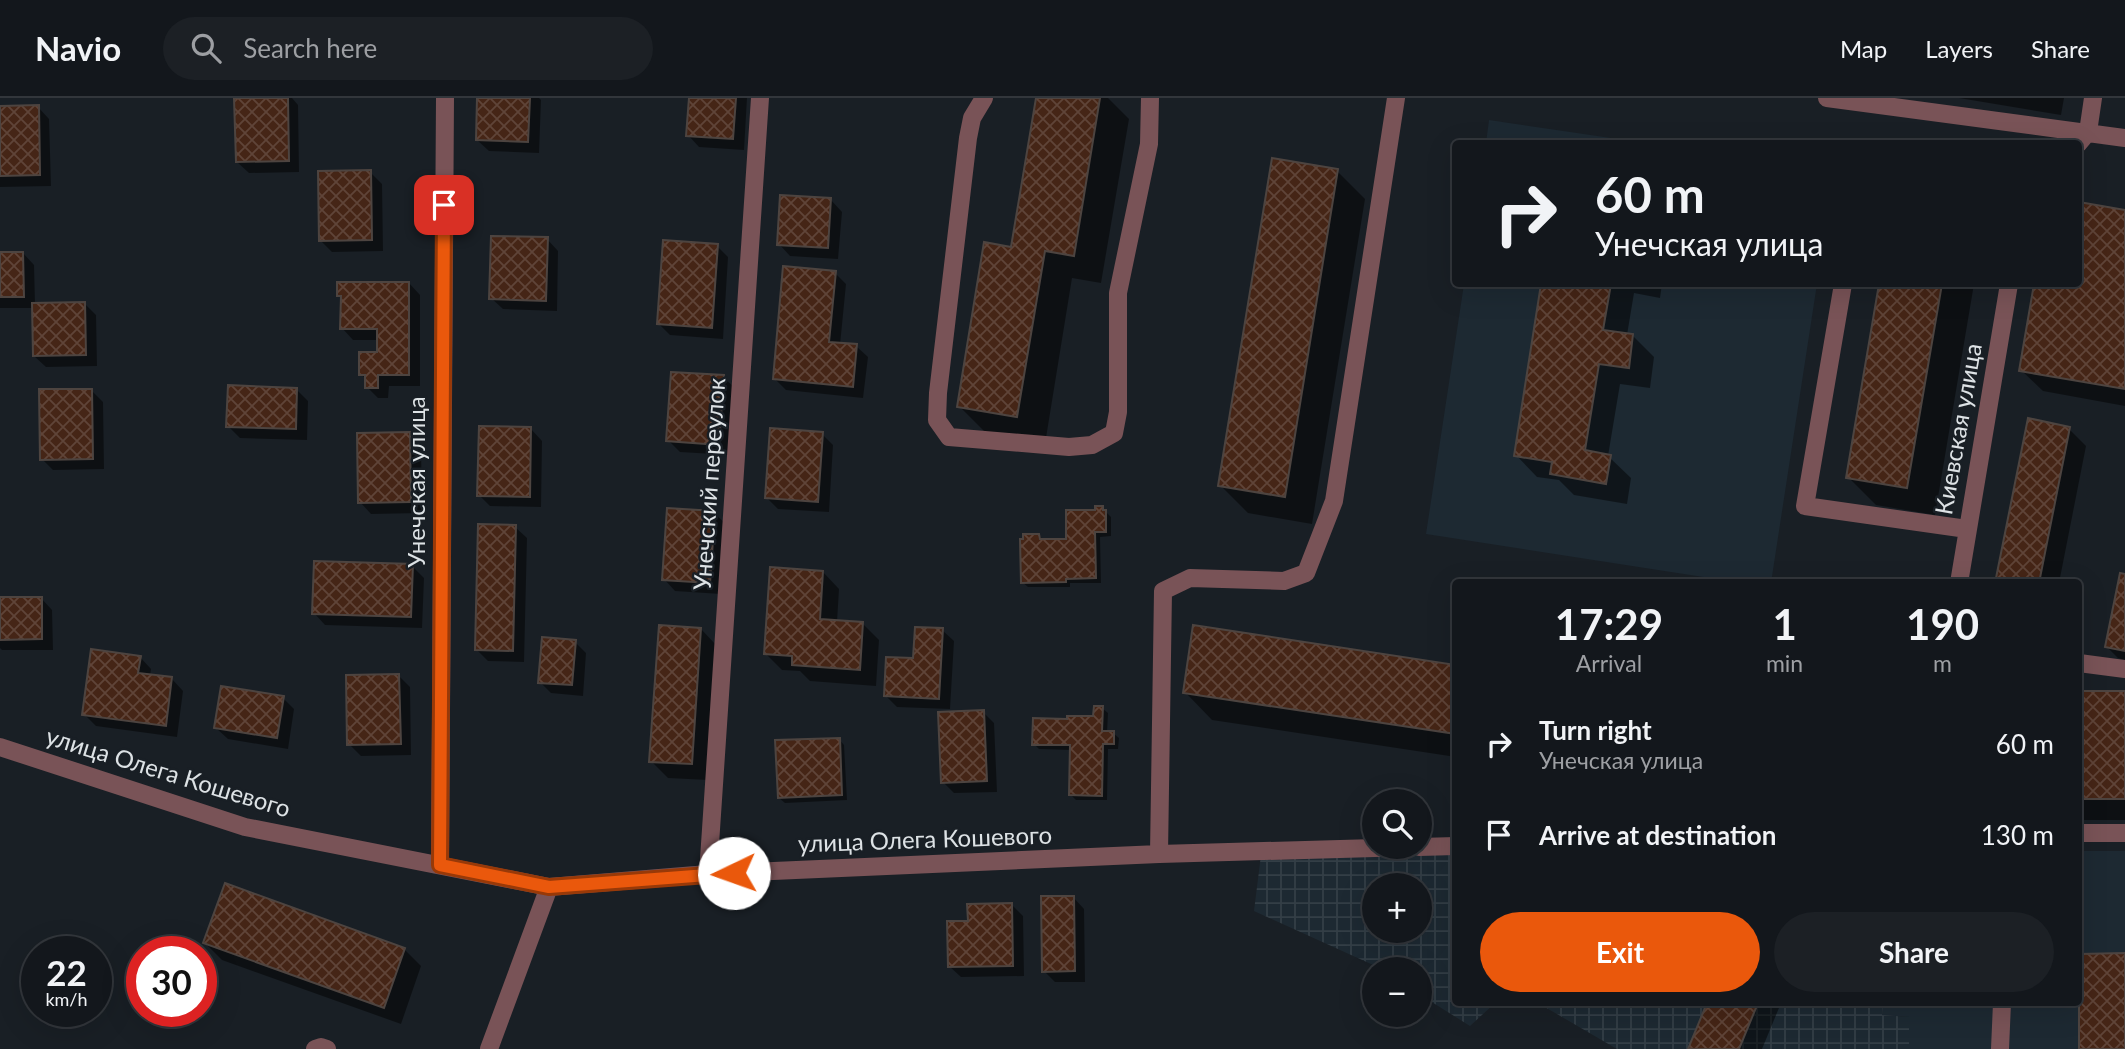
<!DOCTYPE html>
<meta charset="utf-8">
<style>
:root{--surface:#13171c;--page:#1c2025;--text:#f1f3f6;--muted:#9d9fa3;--line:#32363b;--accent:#ea580c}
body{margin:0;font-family:Lato,sans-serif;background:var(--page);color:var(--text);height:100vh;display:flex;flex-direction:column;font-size:26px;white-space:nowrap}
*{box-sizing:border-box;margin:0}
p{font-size:23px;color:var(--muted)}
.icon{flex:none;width:38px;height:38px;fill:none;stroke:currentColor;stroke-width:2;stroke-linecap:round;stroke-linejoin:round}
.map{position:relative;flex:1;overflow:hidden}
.sheet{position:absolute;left:1452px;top:481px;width:630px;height:427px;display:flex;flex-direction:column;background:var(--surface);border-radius:7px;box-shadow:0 7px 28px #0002,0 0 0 2px var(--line)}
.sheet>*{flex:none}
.banner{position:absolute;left:1452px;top:42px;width:630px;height:147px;border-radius:7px;box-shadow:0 7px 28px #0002,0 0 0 2px var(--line);background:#13171c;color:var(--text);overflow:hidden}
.controls{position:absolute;left:1362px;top:691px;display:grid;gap:14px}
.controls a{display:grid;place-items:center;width:70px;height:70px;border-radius:50%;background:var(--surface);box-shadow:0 7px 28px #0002,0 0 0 2px var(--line);font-size:35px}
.speed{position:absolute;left:21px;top:838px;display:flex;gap:14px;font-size:35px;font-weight:700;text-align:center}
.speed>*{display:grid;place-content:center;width:91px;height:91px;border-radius:50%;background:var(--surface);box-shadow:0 7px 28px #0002,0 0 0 2px var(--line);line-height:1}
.speed small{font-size:18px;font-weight:400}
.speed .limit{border:10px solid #d22;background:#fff;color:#111}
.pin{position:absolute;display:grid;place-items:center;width:60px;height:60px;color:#fff;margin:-30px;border-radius:14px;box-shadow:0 4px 10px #0006}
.me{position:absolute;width:77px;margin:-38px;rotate:267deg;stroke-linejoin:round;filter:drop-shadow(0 0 5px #0008)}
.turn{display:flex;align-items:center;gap:24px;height:147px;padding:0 28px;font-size:32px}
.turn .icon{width:91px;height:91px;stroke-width:2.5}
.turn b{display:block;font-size:49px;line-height:60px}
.eta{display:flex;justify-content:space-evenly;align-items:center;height:119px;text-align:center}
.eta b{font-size:42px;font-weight:700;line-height:49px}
.button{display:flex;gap:14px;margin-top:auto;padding:14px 28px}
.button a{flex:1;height:80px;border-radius:42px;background:var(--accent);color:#fff;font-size:28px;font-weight:700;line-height:80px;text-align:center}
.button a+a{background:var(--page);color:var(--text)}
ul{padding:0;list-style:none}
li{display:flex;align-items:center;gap:21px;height:91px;padding:0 28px}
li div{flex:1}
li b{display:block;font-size:26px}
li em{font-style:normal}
header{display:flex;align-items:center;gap:42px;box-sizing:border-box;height:98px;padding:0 35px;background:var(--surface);border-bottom:2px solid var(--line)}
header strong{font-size:33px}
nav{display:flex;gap:38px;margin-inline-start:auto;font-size:24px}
.search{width:490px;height:63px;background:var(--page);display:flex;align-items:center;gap:18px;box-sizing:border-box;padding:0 24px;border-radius:38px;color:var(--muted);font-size:26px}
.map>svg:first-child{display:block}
.built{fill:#1d2932}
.industrial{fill:url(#industrial-grid);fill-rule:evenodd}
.shadow{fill:#0007}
.building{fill:url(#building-cross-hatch);stroke:#4d4440;stroke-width:2}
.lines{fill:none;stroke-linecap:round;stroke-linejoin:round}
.minor{stroke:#795357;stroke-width:18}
.route-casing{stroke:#983908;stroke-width:18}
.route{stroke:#ea580c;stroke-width:12}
.labels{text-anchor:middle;stroke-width:5;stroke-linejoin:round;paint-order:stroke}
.street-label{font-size:24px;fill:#dde2e5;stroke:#191f25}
</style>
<header>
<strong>Navio</strong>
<div class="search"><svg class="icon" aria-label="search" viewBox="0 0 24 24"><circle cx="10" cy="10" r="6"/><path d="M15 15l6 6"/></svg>Search here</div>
<nav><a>Map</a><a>Layers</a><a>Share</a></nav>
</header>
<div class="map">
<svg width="2125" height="951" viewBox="0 0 2125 951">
<defs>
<pattern id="industrial-grid" width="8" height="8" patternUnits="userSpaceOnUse" patternTransform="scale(1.75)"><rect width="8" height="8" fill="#1d2932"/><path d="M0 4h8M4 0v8" fill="none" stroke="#333e46"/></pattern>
<pattern id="building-cross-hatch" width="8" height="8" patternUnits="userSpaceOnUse" patternTransform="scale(1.75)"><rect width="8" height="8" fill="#452516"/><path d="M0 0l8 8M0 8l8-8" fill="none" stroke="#5f4438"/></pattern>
</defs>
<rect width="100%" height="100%" fill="#191f25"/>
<!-- built -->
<path class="built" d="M1489 22 1645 45H1486Z
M1464 186H1817L1771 485H1742L1426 436Z
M2079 753H2125V951H1909V919L1882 917 1883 905H2079Z"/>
<!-- industrial -->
<path class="industrial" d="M1456 756V905H1495L1470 928 1419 896V872L1382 871 1254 813 1261 757ZM1374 788H1419V833H1374Z
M1538 905H1883L1882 917 1909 919V951H1617Z"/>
<!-- shadow -->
<path class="shadow" d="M236 0H292L298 7 299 74 249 75 237 64Z
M478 0H539L541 2 539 55 489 53 477 42Z
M690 0H747L744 52 699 49 688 37Z
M1038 0H1108L1129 21 1101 185 1072 180 1045 346 987 336 959 308 1013 151Z
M1959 0H2064L2061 17Z
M38 9 49 21 51 88 0 89V10Z
M1337 73 1365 101 1312 426 1248 415 1220 387Z
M370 74 382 86 383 153 332 154 321 143Z
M831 102 842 114 838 161 790 158 779 146Z
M2079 106 2125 114V308L2043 293 2021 272 2036 186H2079Z
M547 141 558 153 557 213 503 211 491 200Z
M717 148 728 159 723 241 670 237 659 226Z
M23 155 34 167 35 206 84 205 96 217 97 268 46 269 34 258V210H0V156Z
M835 175 846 186 840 247 856 248 868 259 863 300 786 292 775 281Z
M409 185 420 197V288H389L388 300H378L367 289V282L361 276 379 255V242H353L342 230V201L339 197Z
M1543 186H1662L1660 200 1634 195 1627 237 1633 238 1654 259 1650 290 1620 286 1608 358 1631 380 1627 406 1574 397 1559 382 1537 379 1516 357Z
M1881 186H1974L1935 417 1876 407 1848 379Z
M723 279 735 290 730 357 680 354 668 342Z
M91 292 103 304 104 371 53 372 42 361Z
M297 292 308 303 307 342 240 340 228 328Z
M531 331 542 343 541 409 490 408 479 397Z
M2069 331 2086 348 2059 485H1997Z
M409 336 421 347 422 415 371 416 360 404Z
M822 336 833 347 829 414 778 411 767 400Z
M1102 410 1111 419V438L1100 439 1101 485H1070V489H1028L1022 484 1039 437 1044 443 1068 442Z
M714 415 726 426 721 496 675 493 664 481Z
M515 429 527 440 524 564 488 563 476 551Z
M412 468 424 480 422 530 325 527 314 515Z
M823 474 839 491 837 524 862 525 879 542 876 588 810 583 800 573 782 572 765 555Z
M2125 478V562L2118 560 2107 549Z
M41 500 52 512 53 552H2L0 550V501Z
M701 531 717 548 708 682 668 680 651 663Z
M942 532 954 543 950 611 897 609 886 598Z
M575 544 586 555 583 598 551 595 540 584Z
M140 559 151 571 150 578 172 581 183 593 177 639 96 628 84 616Z
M1456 569V659L1212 622 1185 594Z
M399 578 410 589 411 657 361 658 349 646Z
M2079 594 2125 595V722H2079Z
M283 600 294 611 288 651 228 641 216 630Z
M1102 610 1108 615 1107 635H1113L1119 640 1118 651H1108L1107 702H1076L1071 697V652L1039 651 1034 646 1069 623 1095 620Z
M983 614 994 625 997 694 954 695 943 684Z
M839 641 844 647 847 702 785 705 779 700Z
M1073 799 1084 811 1085 884H1055L1044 873Z
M1012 807 1023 818 1024 878 961 879 949 868 969 824Z
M205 845 404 851 421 868 401 926 222 862Z
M1709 905H1781L1762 951H1690Z"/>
<!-- building -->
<path class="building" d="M234 0H288L289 63 236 64Z
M477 0H530L528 44 476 42Z
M689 0H736L733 41 686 38Z
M1036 0H1100L1074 158 1045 153 1017 319 957 309 984 144 1011 149Z
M39 7 40 77 0 78V8Z
M1272 60 1338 71 1285 399 1218 388Z
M371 72 372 142 319 143 318 73Z
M780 97 831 100 828 150 777 147Z
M2079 104 2125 112V291L2019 273 2034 186H2079Z
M491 138 548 139 546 203 489 201Z
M663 142 718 146 712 230 657 226Z
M0 154H23L24 199H0Z
M783 168 836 173 829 244 857 246 853 289 773 281Z
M337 184H409V277H378V290H365V277H359V254H377V231H340L341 198H337Z
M1541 186H1611L1603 232 1633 236 1629 270 1599 266 1585 352 1611 357 1606 386 1550 376 1552 364 1514 358Z
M1879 186H1942L1907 390 1846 380Z
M85 204 86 257 33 258 32 205Z
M671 274 724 277 719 347 666 343Z
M228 287 297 290 296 331 226 329Z
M39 291H92L93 361 40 362Z
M2028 320 2070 329 2039 485H1995Z
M479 328 531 329 530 399 477 398Z
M770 330 823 334 818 404 765 400Z
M410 334 411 404 358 405 357 335Z
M1095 408H1103V412H1106V434H1095L1096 480 1066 481V484L1021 485 1020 441H1023V436H1039L1040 441H1066V412H1095Z
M667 410 715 413 710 485 662 482Z
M478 426 516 427 513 553 475 552Z
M314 463 413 466 411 519 312 516Z
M770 469 823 473 820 521 863 524 860 572 792 567V558L764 556Z
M2120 475 2125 476V553L2105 549Z
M0 499H42V541L0 542Z
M659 527 701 530 692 666 649 664Z
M1193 527 1456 567V636L1183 595Z
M915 529 943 530 939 601 884 598 886 559 913 560Z
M542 539 576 542 572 587 538 585Z
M91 551 141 558 138 575 172 579 166 628 82 617Z
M399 576 401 646 347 647 346 577Z
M221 588 284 598 277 640 214 630Z
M2079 593H2125V701H2079Z
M1094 608H1103L1102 633H1114V646H1103L1102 698 1069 697 1070 647H1032L1033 620 1067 621V618H1093Z
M984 612 987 683 941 685 938 614Z
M840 640 842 697 778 700 775 642Z
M225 785 405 850 384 910 203 845Z
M1041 798H1074L1075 873 1042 874Z
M1012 805 1013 868 948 869 947 823H968L967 806Z
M2125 855V951H2079V856Z
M1707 905H1758L1739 951H1688Z"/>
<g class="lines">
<!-- minor -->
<path class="minor" d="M984 0 972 20 968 40 938 295 937 322 949 339 1069 349 1092 347 1114 335 1118 314V195L1149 46 1150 0
M1827 0 2125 40
M2078 46 2088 34 2093 0
M1843 186 1805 408 1967 431
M1959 485 2009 186
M2079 565 2125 571
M0 649 245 729 549 789 708 776 1159 756 1410 749
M2079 735H2125
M1419 749 1456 748
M1159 756 1163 493 1190 480 1284 483 1306 475 1334 403 1396 0
M440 767 445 0
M708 776 760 0
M315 951 321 949 327 951
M489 951 549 789
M2000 951 2002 905"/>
</g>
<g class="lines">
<!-- route casing -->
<g class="route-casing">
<path id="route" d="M444 107 440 767 549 789 734 775"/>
</g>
<!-- route -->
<use href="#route" class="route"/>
</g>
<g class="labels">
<!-- street labels -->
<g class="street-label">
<text transform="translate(1959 331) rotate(-80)" y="8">Киевская улица</text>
<text transform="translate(417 384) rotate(-90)" y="8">Унечская улица</text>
<text transform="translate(710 386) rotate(-86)" y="8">Унечский переулок</text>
<text transform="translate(168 675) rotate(17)" y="8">улица Олега Кошевого</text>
<text transform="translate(925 742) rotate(-2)" y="8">улица Олега Кошевого</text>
</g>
</g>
</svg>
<div class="controls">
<a><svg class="icon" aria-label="search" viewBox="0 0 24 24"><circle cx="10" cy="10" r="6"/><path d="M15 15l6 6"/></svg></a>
<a>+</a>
<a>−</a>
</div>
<div class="speed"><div>22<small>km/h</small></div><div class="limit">30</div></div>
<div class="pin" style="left:444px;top:107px;background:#d93025"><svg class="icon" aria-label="arrive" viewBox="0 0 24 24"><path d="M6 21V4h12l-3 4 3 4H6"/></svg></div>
<svg class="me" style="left:734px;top:775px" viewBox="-20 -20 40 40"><circle r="19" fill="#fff"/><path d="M0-13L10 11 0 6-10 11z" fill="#ea580c"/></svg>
<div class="banner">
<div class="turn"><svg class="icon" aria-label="right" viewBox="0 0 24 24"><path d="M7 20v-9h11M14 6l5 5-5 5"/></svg><div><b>60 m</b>Унечская улица</div></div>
</div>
<section class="sheet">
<div class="eta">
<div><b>17:29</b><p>Arrival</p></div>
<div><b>1</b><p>min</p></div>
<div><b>190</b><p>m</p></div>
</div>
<ul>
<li><svg class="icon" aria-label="right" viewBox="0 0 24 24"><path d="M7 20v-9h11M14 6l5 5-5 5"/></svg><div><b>Turn right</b><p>Унечская улица</p></div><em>60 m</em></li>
<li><svg class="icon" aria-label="arrive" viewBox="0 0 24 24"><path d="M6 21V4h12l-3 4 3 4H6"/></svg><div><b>Arrive at destination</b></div><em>130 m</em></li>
</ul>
<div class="button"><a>Exit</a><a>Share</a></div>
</section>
</div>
